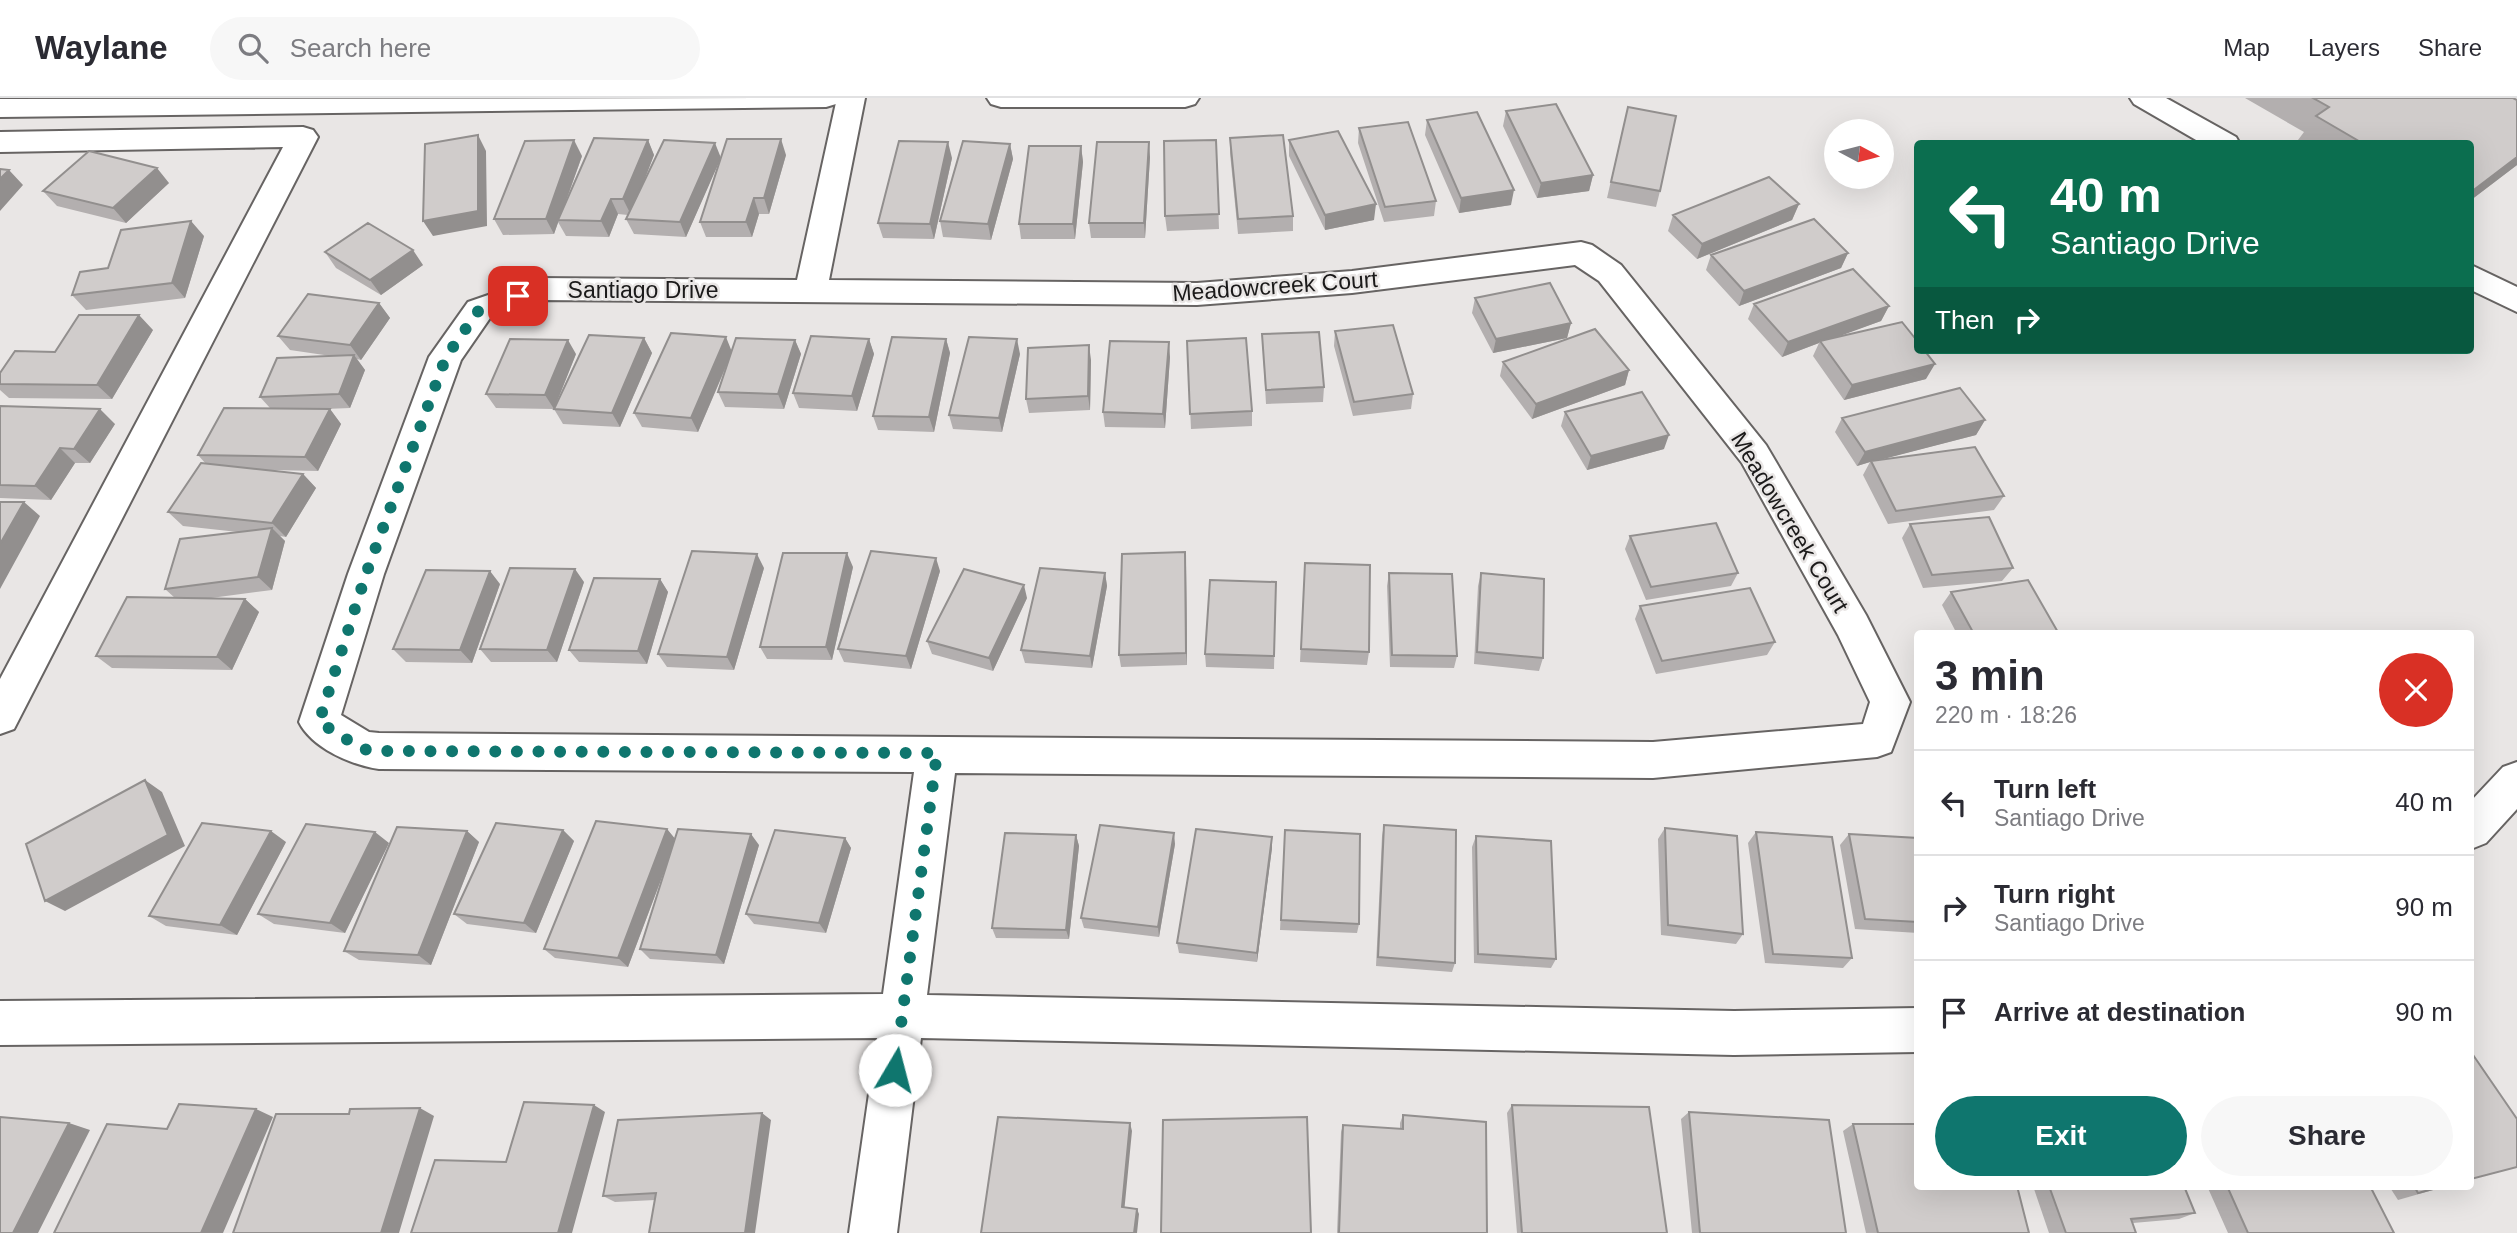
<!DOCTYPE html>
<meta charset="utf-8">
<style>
:root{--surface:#fff;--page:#f7f7f7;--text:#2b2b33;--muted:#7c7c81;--line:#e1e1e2;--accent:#0f766e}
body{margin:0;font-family:Helvetica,sans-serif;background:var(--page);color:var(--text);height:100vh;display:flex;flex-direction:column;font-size:26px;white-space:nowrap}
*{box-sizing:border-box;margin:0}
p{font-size:23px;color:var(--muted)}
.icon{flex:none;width:38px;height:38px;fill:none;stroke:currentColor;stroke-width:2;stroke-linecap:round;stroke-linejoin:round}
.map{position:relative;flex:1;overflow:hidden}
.side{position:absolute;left:1914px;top:532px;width:560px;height:560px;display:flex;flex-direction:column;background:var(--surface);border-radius:7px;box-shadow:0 7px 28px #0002}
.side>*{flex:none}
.guide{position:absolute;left:1914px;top:42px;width:560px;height:214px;border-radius:7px;box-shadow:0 7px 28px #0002;background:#0b6e4f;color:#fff;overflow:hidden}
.needle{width:46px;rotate:97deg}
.controls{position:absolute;left:1824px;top:21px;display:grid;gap:14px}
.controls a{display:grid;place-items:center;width:70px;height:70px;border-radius:50%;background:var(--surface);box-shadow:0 7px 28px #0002;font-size:35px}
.pin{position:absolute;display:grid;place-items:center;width:60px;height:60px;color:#fff;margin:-30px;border-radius:14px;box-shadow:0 4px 10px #0006}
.me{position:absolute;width:77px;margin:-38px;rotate:8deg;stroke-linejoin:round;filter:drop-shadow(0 0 5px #0008)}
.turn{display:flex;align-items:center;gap:24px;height:147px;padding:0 21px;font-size:32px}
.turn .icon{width:91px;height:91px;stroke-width:2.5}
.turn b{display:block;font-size:49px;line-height:60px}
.then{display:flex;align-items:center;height:66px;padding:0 21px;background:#0003;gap:14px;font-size:26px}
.round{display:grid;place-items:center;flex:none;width:74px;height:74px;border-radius:37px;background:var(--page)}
.headline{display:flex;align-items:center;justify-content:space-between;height:119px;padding:0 21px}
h1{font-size:42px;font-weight:600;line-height:52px}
.cta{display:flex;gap:14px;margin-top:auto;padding:14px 21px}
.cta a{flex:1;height:80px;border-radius:42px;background:var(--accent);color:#fff;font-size:28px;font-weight:600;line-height:80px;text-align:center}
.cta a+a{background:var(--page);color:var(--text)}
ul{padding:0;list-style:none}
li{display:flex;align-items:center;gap:21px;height:105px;padding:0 21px;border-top:2px solid var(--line)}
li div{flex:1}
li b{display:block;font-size:26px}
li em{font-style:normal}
header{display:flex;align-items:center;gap:42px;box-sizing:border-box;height:98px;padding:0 35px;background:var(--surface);border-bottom:2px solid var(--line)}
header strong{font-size:33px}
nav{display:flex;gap:38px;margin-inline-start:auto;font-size:24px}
.search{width:490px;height:63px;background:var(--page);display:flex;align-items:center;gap:18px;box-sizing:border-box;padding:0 24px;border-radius:38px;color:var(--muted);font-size:26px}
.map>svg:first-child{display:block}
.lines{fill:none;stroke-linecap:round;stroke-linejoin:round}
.minor-casing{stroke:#676463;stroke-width:4}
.major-casing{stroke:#676463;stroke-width:4}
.minor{fill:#fff;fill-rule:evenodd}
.major{fill:#fff;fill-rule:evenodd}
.wall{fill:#b3afaf}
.shaded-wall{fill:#928f8e}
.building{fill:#d0cccb;stroke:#928f8e;stroke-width:2}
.route{stroke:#0f766e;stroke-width:12;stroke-dasharray:0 21.6}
.labels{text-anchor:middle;stroke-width:5;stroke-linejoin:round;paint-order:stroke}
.street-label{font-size:23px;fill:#1b1a1a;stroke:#e9e6e5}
</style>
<header>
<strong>Waylane</strong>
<div class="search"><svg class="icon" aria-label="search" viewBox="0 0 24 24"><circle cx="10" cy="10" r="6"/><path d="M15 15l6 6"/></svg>Search here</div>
<nav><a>Map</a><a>Layers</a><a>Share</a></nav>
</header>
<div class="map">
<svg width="2517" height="1135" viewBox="0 0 2517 1135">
<rect width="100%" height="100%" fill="#e9e6e5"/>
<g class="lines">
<!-- minor casing -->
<g class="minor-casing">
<path id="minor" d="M837 0H865L829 182 1197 185 1352 173 1581 144 1592 147 1621 167 1766 347 1866 517 1910 604 1891 654 1877 659 1653 680 955 675 927 897 1734 913 1918 910V954L1734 957 921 940 897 1135H849L877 940 0 947V903L883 896 914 674 379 671C351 667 312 650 299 624L348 476 429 259 468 204 537 180 797 182ZM1575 167 1599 183 1742 365 1838 537 1870 604 1863 626 1653 644 379 635 369 634 341 617 384 476 461 262 490 220 539 202 1197 207 1352 195Z
M2130 0H2166L2236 39 2240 46H2203L2134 6Z
M303 29 313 32 318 39 14 631 0 636V581L283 49 0 54V34Z
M2471 167 2517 189V214L2471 192Z
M2517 664V711L2486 745 2471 751V703L2503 669Z"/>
</g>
<!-- major casing -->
<g class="major-casing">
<path id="major" d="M840 0 836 6 826 9 0 19V1Z
M987 0H1199L1195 6 1185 9H1001L991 6Z"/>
</g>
<!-- minor -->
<use href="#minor" class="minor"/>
<!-- major -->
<use href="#major" class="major"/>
</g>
<!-- wall -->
<path class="wall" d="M2245 0H2513L2517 2V67L2471 102V46H2295L2304 34Z
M1506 13 1593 77 1589 93 1537 100 1503 28Z
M1427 22 1511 107 1459 115 1425 37Z
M1624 25 1660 93 1656 109 1607 100Z
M1359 30 1436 103 1434 118 1384 124 1358 45Z
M1230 40 1293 118V133L1238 136 1230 55Z
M648 42 654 57 642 87 721 60 786 57 769 116H759L752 139H706L700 124 720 61 686 139 634 136 626 121 628 117 618 116 609 139 566 138 558 124 554 136 503 137 494 121 582 58 564 109Z
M1216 42 1219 131 1167 133 1165 118Z
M1289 42 1374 122 1325 132 1289 58Z
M1010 46 1013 61 991 142 943 139 940 123Z
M1081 48 1083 64 1075 141H1021L1019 126Z
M1150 59 1145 140H1091L1089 125Z
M952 60 934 141 883 140 878 125Z
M169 85 126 125 57 108 43 93Z
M1799 106 1792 122 1697 161 1668 133 1673 117Z
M204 138 185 200 86 212 72 197Z
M325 154 423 167 381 197 336 170Z
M1848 155 1841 170 1739 208 1706 172 1711 157Z
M1475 200 1571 225 1567 240 1493 255 1472 215Z
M379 205 390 220 361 262 357 261 365 272 350 310 325 311H330L341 326 318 373 270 372 303 376 316 390 286 439 280 438 285 443 272 492 211 500 245 501 259 514 232 572 112 570 96 558 175 500 165 491 238 434 183 428 168 414 206 366 198 357 270 310 260 299 331 258 290 252 278 238Z
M1754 206 1889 208 1881 223 1832 240 1926 281 1844 302 1813 258 1819 245 1782 259 1748 221Z
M153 232 112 301 9 300 0 292V275L55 254Z
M1335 233 1413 296 1411 311 1353 318 1334 248Z
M1262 236 1324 289 1323 304 1266 306Z
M644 240 652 255 620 329 563 326 554 311 496 310 486 296 576 256 556 306Z
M869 241 874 256 857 313 799 310 793 295Z
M946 241 950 255 934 334 878 332 873 318Z
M795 242 801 256 784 311 725 309 718 294 729 262 698 334 642 329 634 315 732 253Z
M1187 243 1252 313V328L1191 331Z
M1020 256 1002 334 953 331 949 317Z
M1170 259 1165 330 1105 329 1103 314Z
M1091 262 1090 312 1029 315 1026 301Z
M1503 264 1629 272 1625 287 1532 321 1500 278Z
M0 308 115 326 90 365H75L51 402 0 400Z
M1565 314 1664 351 1587 372 1561 328Z
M1842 320 1985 322 1976 337 1882 361 2004 398 1994 412 1888 426 1863 377 1870 364 1857 368 1835 334Z
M1910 426 2013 470 2002 483 1923 490 1902 440Z
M1630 438 1738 475 1731 488 1646 502 1625 451Z
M1305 465 1369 554 1367 567 1300 564Z
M1186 467 1187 567 1121 569 1119 557Z
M853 469 832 562 767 561 760 549Z
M764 470 734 572 667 569 658 556Z
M940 473 911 571 844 564 838 551Z
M1105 475 1107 488 1092 570 1025 565 1021 552Z
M1389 475 1457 558 1454 570 1390 569 1387 488Z
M1481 475 1543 560 1539 573 1474 566 1478 488Z
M660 481 668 494 647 566 579 564 569 552Z
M584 484 557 564H491L480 551Z
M1276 484 1274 571 1206 569 1205 556Z
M500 486 472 565 406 564 393 551Z
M1951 494 2059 536H1957L1942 507Z
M1027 500 993 573 932 556 927 543Z
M1640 508 1775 544 1767 557 1656 576 1635 521Z
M1384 727 1455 865 1452 874 1376 868 1382 738Z
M1665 730 1743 836 1736 846 1661 837 1658 741Z
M667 731 675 741 759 747 724 866 650 861 640 851 667 766 628 869 555 860 544 851Z
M563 732 574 743 536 835 467 826 454 816Z
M1285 732 1359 826 1357 835 1280 832Z
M467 733 479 744 431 867 359 862 344 853Z
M1756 734 1852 860 1843 870 1765 865 1748 745Z
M1849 736 1918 740V835L1855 831 1840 747Z
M1076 737 1079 748 1069 841 996 840 992 830Z
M1476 738 1556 861 1551 870 1474 865 1472 749Z
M845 740 851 750 826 835 754 826 746 816Z
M286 744 237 837 166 828 149 818Z
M389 745 345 835 274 826 258 816Z
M1175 746 1159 839 1084 830 1081 820Z
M1272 750 1257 864 1179 855 1177 845Z
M1512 1007 1667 1135H1517L1507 1015Z
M1689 1014 1846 1135H1692L1681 1021Z
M1403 1017 1487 1135H1337L1341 1034 1343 1027 1400 1031V1025Z
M771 1022 655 1102 615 1104 603 1098Z
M1853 1026 2029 1135H1866L1843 1033Z
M2033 1088H2184L2195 1115 2179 1121 2133 1125 2136 1135H2049Z
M2207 1088H2370L2394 1135H2228Z
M2389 1088H2447L2398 1102Z"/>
<!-- shaded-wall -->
<path class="shaded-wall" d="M478 37 486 53 487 128 433 138 423 123Z
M781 41 786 57 769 116 764 100Z
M574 42 582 58 554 136 546 121Z
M648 42 654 57 631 117 623 101Z
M948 44 952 60 934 141 930 126Z
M1149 44 1150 59 1145 140 1144 125Z
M715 45 721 60 686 139 680 124Z
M1010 46 1013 61 991 142 988 126Z
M1081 48 1083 64 1075 141 1073 126Z
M2517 59V67L2471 102V94Z
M157 70 169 85 126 125 113 110Z
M9 72 23 87 0 113V81Z
M1593 77 1589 93 1537 100 1541 85Z
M1514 92 1511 107 1459 115 1461 100Z
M754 100 759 116 752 139 746 124Z
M611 101 618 116 609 139 601 123Z
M1376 106 1374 122 1325 132V117Z
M1799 106 1792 122 1697 161 1702 146Z
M191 123 204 138 185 200 172 185Z
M413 152 423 167 381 197 370 182Z
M1848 155 1841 170 1739 208 1744 193Z
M379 205 390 220 361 262 350 247Z
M1889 208 1881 223 1821 245 1820 243 1819 245 1782 259 1788 244Z
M139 217 153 232 112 301 97 287Z
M1571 225 1567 240 1493 255 1496 241Z
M726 239 732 254 698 334 691 320Z
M644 240 652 255 620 329 612 315Z
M869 241 874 256 857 313 852 298Z
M946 241 950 255 934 334 929 319Z
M1017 241 1020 256 1002 334 999 320Z
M568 242 576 256 554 311 545 297Z
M795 242 801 256 784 311 778 296Z
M1169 244 1170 259 1165 330 1163 316Z
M1089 247 1091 262 1090 312 1088 298Z
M354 257 365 272 350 310 339 296Z
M1935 266 1926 281 1844 302 1852 287Z
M1629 272 1625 287 1532 321 1536 306Z
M100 311 115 326 90 365 74 351Z
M330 311 341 326 318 373 305 359Z
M1985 322 1976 337 1872 364 1871 363 1870 364 1857 368 1865 354Z
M1669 337 1664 351 1587 372 1591 358Z
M60 350 75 365 51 402 35 388Z
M303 376 316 390 286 439 272 425Z
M24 404 40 418 0 491V446Z
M272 430 285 443 272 492 258 479Z
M1185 454 1186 467 1187 567 1186 555Z
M847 455 853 469 832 562 826 549Z
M757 456 764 470 734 572 727 559Z
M936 460 940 473 911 571 906 558Z
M575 471 584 484 557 564 547 552Z
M490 473 500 486 472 565 460 552Z
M1105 475 1107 488 1092 570 1090 558Z
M660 481 668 494 647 566 638 553Z
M1024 487 1027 500 993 573 989 560Z
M245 501 259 514 232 572 217 559Z
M145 682 162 694 185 748 65 813 45 803Z
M667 731 676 742 628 869 618 860Z
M563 732 574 743 536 835 524 825Z
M271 733 286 744 237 837 220 827Z
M467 733 479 744 431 867 418 857Z
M375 734 389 745 345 835 330 825Z
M1174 735 1175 746 1159 839 1158 829Z
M751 736 759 747 724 866 716 857Z
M1076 737 1079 748 1069 841 1066 832Z
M1272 739V750L1257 864V855Z
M845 740 851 750 826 835 819 825Z
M594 1007 605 1014 572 1135H558Z
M420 1010 434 1018 399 1135H381Z
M256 1011 273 1019 223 1135H201Z
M762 1015 771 1022 755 1135H745Z
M69 1025 90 1032 38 1135H13Z
M1130 1025 1132 1033 1124 1115 1122 1109Z
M1137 1111 1139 1116 1137 1135H1134Z"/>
<!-- building -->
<path class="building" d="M2313 0H2513L2517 2V59L2471 94V46H2364L2316 18 2329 9Z
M1556 6 1593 77 1541 85 1506 13Z
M1628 9 1676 18 1660 93 1611 84Z
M1477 14 1514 92 1461 100 1427 22Z
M1408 24 1436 103 1385 109 1359 30Z
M1338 33 1376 106 1325 117 1289 42Z
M478 37V113L423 123 425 46Z
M1283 37 1293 118 1238 121 1230 40Z
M594 40 648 42 623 101H611L601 123 558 122Z
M727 41H781L764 100H754L746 124H700Z
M574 42 546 121H494L525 43Z
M664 42 715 45 680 124 626 121Z
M1216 42 1219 116 1165 118 1164 43Z
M899 43 948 44 930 126 878 125Z
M963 43 1010 46 988 126 940 123Z
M1097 44H1149L1144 125H1089Z
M1029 48H1081L1073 126H1019Z
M89 53 157 70 113 110 43 93Z
M0 71 9 72 0 81Z
M1769 79 1799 106 1702 146 1673 117Z
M1814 121 1848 155 1744 193 1711 157Z
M191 123 172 185 72 197 80 174 108 170 121 132Z
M368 125 413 152 370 182 325 154Z
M1853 171 1889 208 1788 244 1754 206Z
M1550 185 1571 225 1496 241 1475 200Z
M308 196 379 205 350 247 278 238Z
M79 217H139L97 287 0 286V275L15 253 55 254Z
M1902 224 1918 244V252H1924L1935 266 1852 287 1820 243Z
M1393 227 1413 296 1354 304 1335 233Z
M1595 231 1629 272 1536 306 1503 264Z
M1319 234 1324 289 1266 292 1262 236Z
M671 235 726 239 691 320 634 315Z
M589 237 644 240 612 315 554 311Z
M811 238 869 241 852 298 793 295Z
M892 239 946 241 929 319 873 318Z
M969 239 1017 241 999 320 949 317Z
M736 240 795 242 778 296 718 294Z
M1246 240 1252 313 1190 316 1187 243Z
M510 241 568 242 545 297 486 296Z
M1110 243 1169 244 1163 316 1103 314Z
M1089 247 1088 298 1026 301 1028 250Z
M354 257 339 296 260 299 277 260Z
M1960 290 1985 322 1865 354 1842 320Z
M1642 294 1669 337 1591 358 1565 314Z
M0 308 100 311 74 351 60 350 35 388 0 387Z
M224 310 330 311 305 359 198 357Z
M1975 349 2004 398 1896 413 1871 363Z
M201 365 303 376 272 425 168 414Z
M0 404H24L0 446Z
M1989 419 2013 470 1932 477 1910 426Z
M1716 425 1738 475 1651 489 1630 438Z
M272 430 258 479 165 491 180 441Z
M692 453 757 456 727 559 658 556Z
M871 453 936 460 906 558 838 551Z
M1185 454 1186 555 1119 557 1122 456Z
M783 455H847L826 549H760Z
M1305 465 1370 467 1369 554 1301 551Z
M510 470 575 471 547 552 480 551Z
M1040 470 1105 475 1090 558 1021 552Z
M964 471 1024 487 989 560 927 543Z
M426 472 490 473 460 552 393 551Z
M1389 475 1452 476 1457 558 1392 557Z
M1481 475 1544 481 1543 560 1477 554Z
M594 480 660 481 638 553 569 552Z
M1210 482 1276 484 1274 558 1205 556Z
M2028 482 2059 536H1974L1951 494Z
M1750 490 1775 544 1662 563 1640 508Z
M127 499 245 501 217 559 96 558Z
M145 682 168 737 45 803 26 746Z
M596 723 667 731 618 860 544 851Z
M202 725 271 733 220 827 149 818Z
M496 725 563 732 524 825 454 816Z
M306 726 375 734 330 825 258 816Z
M1100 727 1174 735 1158 829 1081 820Z
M1384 727 1456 732 1455 865 1378 859Z
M397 729 467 733 418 857 344 853Z
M1665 730 1737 738 1743 836 1668 827Z
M678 731 751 736 716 857 640 851Z
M1196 731 1272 739 1257 855 1177 845Z
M775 732 845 740 819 825 746 816Z
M1285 732 1360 736 1359 826 1281 822Z
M1756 734 1832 739 1852 860 1773 856Z
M1005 735 1076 737 1066 832 992 830Z
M1849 736 1918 740V824L1865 821Z
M1476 738 1551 743 1556 861 1478 856Z
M2471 954 2517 1021V1069L2471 1081Z
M524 1004 594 1007 558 1135H411L435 1062 506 1064Z
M179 1006 256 1011 201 1135H54L107 1026 167 1031Z
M1512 1007 1649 1009 1667 1135H1522Z
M420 1010 381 1135H233L276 1016H349L350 1011Z
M1689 1014 1829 1022 1846 1135H1700Z
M762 1015 745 1135H649L656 1095 603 1098 618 1022Z
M1403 1017 1486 1024 1487 1135H1339L1343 1027 1403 1031Z
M0 1019 69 1025 13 1135H0Z
M998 1019 1130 1025 1122 1109 1137 1111 1134 1135H981Z
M1307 1019 1311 1135H1161L1163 1022Z
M1853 1026H1918V1088H2017L2029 1135H1878Z
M2049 1088H2184L2195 1115 2131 1121 2136 1135H2066Z
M2227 1088H2370L2394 1135H2248Z
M2414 1088H2444L2418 1095Z"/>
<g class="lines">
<!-- route -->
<path class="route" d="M518 198 479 212 446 259 366 476 319 624 362 651 379 653 937 655 895 972"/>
</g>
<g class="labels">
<!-- street labels -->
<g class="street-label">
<text transform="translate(1275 188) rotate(-4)" y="8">Meadowcreek Court</text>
<text x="643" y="200">Santiago Drive</text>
<text transform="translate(1790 424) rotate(59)" y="8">Meadowcreek Court</text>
</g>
</g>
</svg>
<div class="controls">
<a><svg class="needle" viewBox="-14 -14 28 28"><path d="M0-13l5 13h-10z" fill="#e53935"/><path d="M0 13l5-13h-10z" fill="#7c7c81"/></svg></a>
</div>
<div class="pin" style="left:518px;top:198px;background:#d93025"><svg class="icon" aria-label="arrive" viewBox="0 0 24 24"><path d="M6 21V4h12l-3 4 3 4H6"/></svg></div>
<svg class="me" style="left:895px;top:972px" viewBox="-20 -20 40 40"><circle r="19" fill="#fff"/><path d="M0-13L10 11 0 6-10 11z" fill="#0f766e"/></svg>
<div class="guide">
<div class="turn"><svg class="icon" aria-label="left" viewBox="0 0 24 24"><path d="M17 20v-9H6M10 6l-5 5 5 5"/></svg><div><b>40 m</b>Santiago Drive</div></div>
<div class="then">Then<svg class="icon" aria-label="right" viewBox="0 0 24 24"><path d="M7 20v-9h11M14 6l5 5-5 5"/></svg></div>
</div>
<section class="side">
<div class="headline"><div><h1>3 min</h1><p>220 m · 18:26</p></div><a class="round" style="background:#d93025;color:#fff"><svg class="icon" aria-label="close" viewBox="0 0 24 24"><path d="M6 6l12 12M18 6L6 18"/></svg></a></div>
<ul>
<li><svg class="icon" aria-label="left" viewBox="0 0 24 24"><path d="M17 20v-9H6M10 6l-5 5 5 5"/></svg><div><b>Turn left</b><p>Santiago Drive</p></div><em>40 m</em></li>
<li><svg class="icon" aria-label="right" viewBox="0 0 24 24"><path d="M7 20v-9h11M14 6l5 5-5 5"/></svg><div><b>Turn right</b><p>Santiago Drive</p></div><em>90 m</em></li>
<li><svg class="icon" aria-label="arrive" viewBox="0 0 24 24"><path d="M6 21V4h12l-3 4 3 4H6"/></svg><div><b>Arrive at destination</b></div><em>90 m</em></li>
</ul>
<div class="cta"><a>Exit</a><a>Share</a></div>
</section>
</div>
